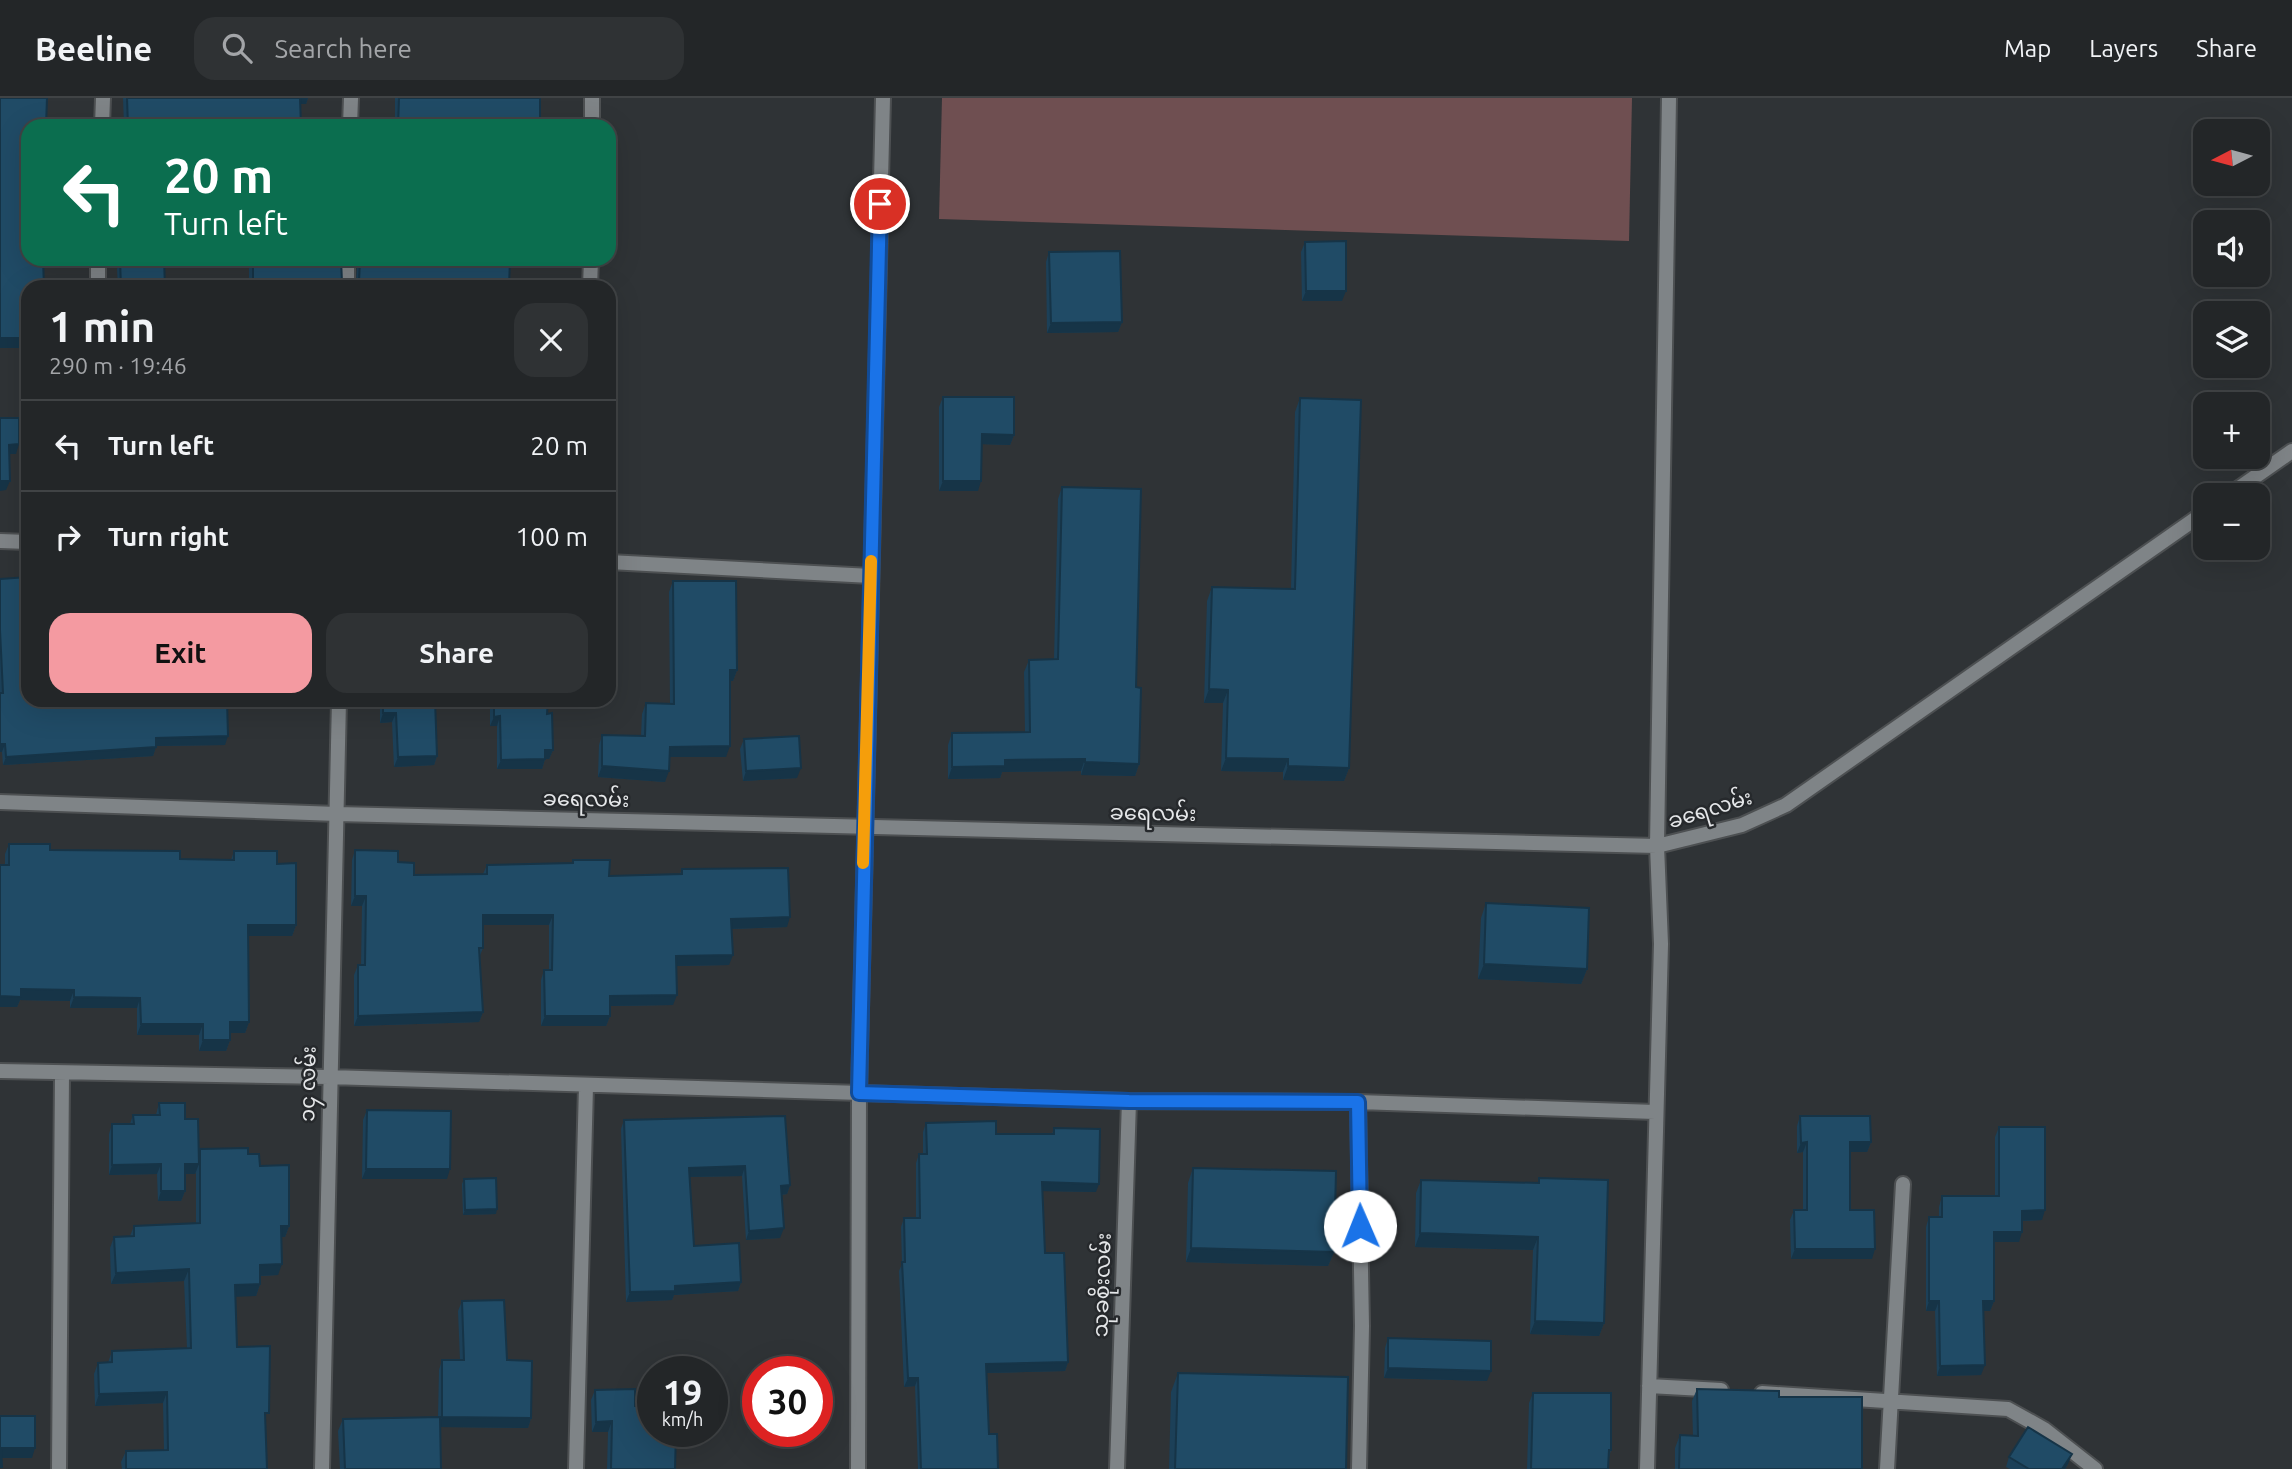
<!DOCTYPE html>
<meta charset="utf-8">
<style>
:root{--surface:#232628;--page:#2f3234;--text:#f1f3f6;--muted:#a3a5a8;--line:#404345;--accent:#f49aa1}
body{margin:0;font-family:Ubuntu,"Noto Sans Myanmar",sans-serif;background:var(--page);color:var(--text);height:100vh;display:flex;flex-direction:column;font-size:26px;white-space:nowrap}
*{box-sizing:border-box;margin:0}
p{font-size:23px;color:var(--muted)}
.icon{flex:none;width:38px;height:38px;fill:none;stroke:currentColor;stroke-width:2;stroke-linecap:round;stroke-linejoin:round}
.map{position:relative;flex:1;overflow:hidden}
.panel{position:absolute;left:21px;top:182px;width:595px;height:427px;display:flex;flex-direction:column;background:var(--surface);border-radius:21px;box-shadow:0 7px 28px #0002,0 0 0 2px var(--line)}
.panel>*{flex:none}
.hud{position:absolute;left:21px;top:21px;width:595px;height:147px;border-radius:21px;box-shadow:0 7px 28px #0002,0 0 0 2px var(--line);background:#0b6e4f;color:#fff;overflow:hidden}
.needle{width:46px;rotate:264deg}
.controls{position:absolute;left:2193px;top:21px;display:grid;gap:14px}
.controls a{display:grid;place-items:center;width:77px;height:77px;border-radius:14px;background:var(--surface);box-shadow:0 7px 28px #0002,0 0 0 2px var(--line);font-size:35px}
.speed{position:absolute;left:637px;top:1258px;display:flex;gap:14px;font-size:35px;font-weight:700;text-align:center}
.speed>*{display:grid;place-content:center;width:91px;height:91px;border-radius:50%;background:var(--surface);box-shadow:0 7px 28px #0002,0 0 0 2px var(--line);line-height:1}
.speed small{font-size:18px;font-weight:400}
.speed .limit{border:10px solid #d22;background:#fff;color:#111}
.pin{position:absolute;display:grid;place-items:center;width:60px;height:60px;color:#fff;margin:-30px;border:4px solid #fff;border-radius:50%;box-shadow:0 2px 7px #0007}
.me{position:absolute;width:77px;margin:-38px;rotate:359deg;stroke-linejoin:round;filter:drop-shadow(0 0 5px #0008)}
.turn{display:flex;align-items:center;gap:24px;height:147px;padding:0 28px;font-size:32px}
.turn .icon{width:91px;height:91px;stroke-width:2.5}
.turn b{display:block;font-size:49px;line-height:60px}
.round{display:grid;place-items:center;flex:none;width:74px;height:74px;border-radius:21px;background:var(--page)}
.head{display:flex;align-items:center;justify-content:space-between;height:119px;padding:0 28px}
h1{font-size:42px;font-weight:700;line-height:52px}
.action{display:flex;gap:14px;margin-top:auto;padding:14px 28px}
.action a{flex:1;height:80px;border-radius:21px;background:var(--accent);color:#111;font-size:28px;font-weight:700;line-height:80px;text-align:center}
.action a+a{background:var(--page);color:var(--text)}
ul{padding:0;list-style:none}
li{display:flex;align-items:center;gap:21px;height:91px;padding:0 28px;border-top:2px solid var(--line)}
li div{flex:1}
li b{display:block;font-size:26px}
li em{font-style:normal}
header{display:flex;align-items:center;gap:42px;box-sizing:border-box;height:98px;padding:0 35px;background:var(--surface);border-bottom:2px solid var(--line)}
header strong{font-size:33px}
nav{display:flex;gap:38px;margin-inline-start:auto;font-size:24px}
.search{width:490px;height:63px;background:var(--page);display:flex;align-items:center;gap:18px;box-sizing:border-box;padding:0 24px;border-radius:21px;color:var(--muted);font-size:26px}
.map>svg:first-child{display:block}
.green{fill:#6f4f51}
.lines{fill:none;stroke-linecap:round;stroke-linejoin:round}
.street-casing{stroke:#4d5052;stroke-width:18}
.street{stroke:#7f8487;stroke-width:14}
.wall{fill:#1c4058}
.shaded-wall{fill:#163447}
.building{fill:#204b66;stroke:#163447;stroke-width:2}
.route-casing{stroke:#114b97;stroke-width:18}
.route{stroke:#1a73e8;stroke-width:12}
.slow{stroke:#f59e0b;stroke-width:12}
.labels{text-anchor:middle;stroke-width:5;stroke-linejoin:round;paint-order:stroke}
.street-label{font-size:21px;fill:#e5e7e9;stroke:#26292c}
</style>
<header>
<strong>Beeline</strong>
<div class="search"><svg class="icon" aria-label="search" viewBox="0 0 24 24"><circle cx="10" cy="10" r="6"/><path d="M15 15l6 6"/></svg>Search here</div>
<nav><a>Map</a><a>Layers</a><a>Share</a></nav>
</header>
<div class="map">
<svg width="2292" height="1371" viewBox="0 0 2292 1371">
<rect width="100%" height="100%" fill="#2f3336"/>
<!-- green -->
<path class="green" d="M942 0H1632L1629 143 939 121Z"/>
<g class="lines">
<!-- street casing -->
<g class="street-casing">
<path id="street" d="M102 28 103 0
M350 28 351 0
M592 28V0
M98 189V161
M347 189V161
M590 189 591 161
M2229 397 2292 353
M0 443 28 444
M609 464 871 478
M0 704 337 716 1657 748 1742 727 1786 707 2205 414
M0 973 329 979 1129 1003 1358 1004 1655 1014
M1358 1004 1362 1228 1359 1371
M1649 1288 1721 1292
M1762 1295 2008 1311 2044 1331 2095 1371
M59 1371 62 976
M322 1371 339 602
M576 1371 586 988
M858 1371 859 995 883 0
M1117 1371 1129 1003
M1647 1371 1661 846 1657 748 1669 0
M1887 1371 1903 1086"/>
</g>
<!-- street -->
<use href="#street" class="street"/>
</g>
<!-- wall -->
<path class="wall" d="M123 0H308L306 6H300L301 28H124Z
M395 0H540V28H395Z
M1305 144 1342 203H1302L1301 154Z
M1049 154 1122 224 1118 234 1047 235 1046 164Z
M249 161H341L342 184 350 189H249Z
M358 161H540L538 166 510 165 356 186 357 165Z
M120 162 165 189H118L117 171Z
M943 299 1014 337 1010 347 982 346 978 393H939V309Z
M1300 300 1349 670 1344 683 1283 682V674L1221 673 1223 605H1204L1207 503 1212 489 1291 491 1295 314Z
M1062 389 1136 589 1139 666 1135 678 1081 677V673L1002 674 1000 680 948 681V647L952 635 1025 634 1024 574 1029 562 1054 561 1058 401Z
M0 481 28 602 143 606 198 605 199 602H227L225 647 156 648 153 658 3 667 2 654H0Z
M673 483 737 572 733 583H730L726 659H670L665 684 598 679 599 647 602 637 641 638 642 616 646 605 670 606 669 494Z
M371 602H435L437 658 434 667 394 669 392 624 380 625V610H371Z
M490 602H548L547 616 553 652 549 661H545L542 671H497V628H490Z
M744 641 797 680 743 683 740 651Z
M9 746 50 752 180 761 231 762 234 753 277 766 296 827 292 838H248L249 924 245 935H230V942L226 953H199V937H137V910H70V903L20 902 17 909 5 767V756Z
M355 752 398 764 414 777 483 776 487 767 572 765 573 762 609 778 680 776 682 771 787 829 732 831 729 867 676 868 673 907 610 908V918L606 928H541V882L544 872H549V827H483V850L479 860 483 914 479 924 354 928V877L358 867H361L362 808H351L352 762Z
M1486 805 1587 871 1581 886 1478 881 1481 820Z
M159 1005 185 1021 199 1055 200 1051 248 1056 260 1068 289 1128 285 1139H281L278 1177 260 1178V1186L256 1198H235L237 1249 265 1323 267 1371H122L121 1364 126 1353 164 1352 163 1305 95 1308 94 1276 98 1265H108L112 1253 187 1250 184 1183 111 1186 110 1150 114 1139 130 1138 134 1128 196 1125V1074L195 1076H185V1093L181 1103H158L157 1076 109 1077V1036L112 1026H130L133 1017H156Z
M367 1012 447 1081H362L363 1022Z
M1800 1018 1871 1044 1867 1054H1850V1112L1872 1161H1791L1790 1122 1794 1112H1803V1054L1797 1055V1028Z
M624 1022 790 1087 787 1096 781 1097 780 1140 746 1142 742 1078 690 1079 694 1148 741 1184 738 1193 674 1197 672 1202 626 1204 621 1031Z
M926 1025 996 1036H1052L1054 1030 1096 1094 1042 1093 1045 1155 1068 1264 1065 1273 987 1275 989 1336 998 1371H918L915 1288 904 1289 899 1173 902 1166 901 1129 904 1120H916V1065L919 1056H923V1034Z
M1999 1029 2042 1122 2022 1123 2019 1144H1994V1203L1990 1213H1984L1981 1277 1937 1278 1935 1213H1926V1129L1929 1119H1939V1109L1942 1098H1995V1039Z
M1193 1070 1334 1154 1328 1168 1186 1164 1188 1085Z
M1539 1080 1604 1225 1599 1238 1530 1236 1533 1152 1415 1149 1416 1095 1421 1082 1538 1085Z
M464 1081 496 1116 463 1117 462 1086Z
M462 1203 507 1262 531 1320 528 1330 440 1329 441 1371H340L338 1333 343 1321 438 1319 439 1272 442 1262H460L458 1213Z
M1388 1240 1487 1283 1384 1280 1385 1250Z
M1178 1275 1346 1371H1169L1171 1294Z
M1697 1291 1779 1299 1862 1371H1675V1350L1680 1337 1693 1338 1692 1303Z
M595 1292 635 1308 675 1371H607L608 1334H592L591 1302Z
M1533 1295 1611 1352 1609 1359 1608 1371H1527L1529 1305Z
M2009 1359 2068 1366 2065 1371H2010L2006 1369Z"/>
<!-- shaded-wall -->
<path class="shaded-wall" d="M298 0H308L306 6H296Z
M508 161H540L538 166 507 165Z
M1306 193H1346L1342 203H1302Z
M1122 224 1118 234 1047 235 1051 225Z
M0 240H28V250H0Z
M982 336 1014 337 1010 347 978 346Z
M19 346 16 356H5L9 347Z
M0 383H10L6 392 0 393Z
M943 383H981L978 393H939Z
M730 572H737L733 583H726Z
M1209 591 1228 592 1223 605H1204Z
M374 602H383L380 610H371Z
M383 615H396L392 624 380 625Z
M500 618 497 628H490L494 619Z
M228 638 225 647 153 648 156 640Z
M0 646H5L2 654H0Z
M730 648 726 659H666L670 649Z
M156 649 153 658 3 667 6 659Z
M545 652H553L549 661H542Z
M437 658 434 667 394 669 398 659Z
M1226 660 1288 661 1283 674 1221 673Z
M545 661 542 671H497L501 662Z
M1085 661 1081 673 1002 674 1000 680 948 681 952 669 1005 662Z
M1085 664 1139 666 1135 678 1081 677Z
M602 668 669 673 665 684 598 679Z
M1288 668 1349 670 1344 683 1283 682Z
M801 670 797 680 743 683 746 673Z
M355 798H366L362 808H351Z
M483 817H553L549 827H479Z
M790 819 787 829 728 831 731 821Z
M248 827H296L292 838H244Z
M733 857 729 867 673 868 676 858Z
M1484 866 1587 871 1581 886 1478 881Z
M21 891 74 892 70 903 20 902 17 909H0V898Z
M677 897 673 907 606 908 610 898Z
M74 899 140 900 137 910H70Z
M483 914 479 924 354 928 358 918Z
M545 918H610L606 928H541Z
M230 924H249L245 935H226Z
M141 926H203L199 937H137Z
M203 942H230L226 953H199Z
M1807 1044 1803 1054 1797 1055 1801 1045Z
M1850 1044H1871L1867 1054H1846Z
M161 1066 157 1076 109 1077 112 1067Z
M185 1066H199L195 1076H182Z
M745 1068 742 1078 686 1079 689 1070Z
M366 1071H450L447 1081H362Z
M1042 1084 1099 1086 1096 1094 1038 1093Z
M790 1087 787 1096 777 1097 781 1088Z
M161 1093H185L181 1103H158Z
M497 1111 496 1116 463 1117 465 1112Z
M2045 1112 2042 1122 2019 1123 2022 1113Z
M281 1128H289L285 1139H277Z
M784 1130 780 1140 746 1142 749 1133Z
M1994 1134H2022L2019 1144H1991Z
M1420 1135 1538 1139 1533 1152 1415 1149Z
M1191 1150 1334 1154 1328 1168 1186 1164Z
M1795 1151H1875L1872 1161H1791Z
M282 1166 278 1177 256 1178 260 1167Z
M189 1171 184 1183 111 1186 116 1175Z
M741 1184 738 1193 674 1197 672 1202 626 1204 630 1194 675 1188Z
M260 1186 256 1198 231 1199 235 1187Z
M1929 1203H1939L1935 1213H1926Z
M1983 1203H1994L1990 1213H1980Z
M1535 1223 1604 1225 1599 1238 1530 1236Z
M1068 1264 1065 1273 983 1275 986 1266Z
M1985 1267 1981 1277 1937 1278 1940 1268Z
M1388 1270 1491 1273 1487 1283 1384 1280Z
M908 1280H918L915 1288 904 1289Z
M167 1294 163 1305 95 1308 99 1296Z
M442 1319 531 1320 528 1330 438 1329Z
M612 1323 608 1334H592L596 1324Z
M1 1350H35L32 1360H0Z
M2072 1356 2068 1366 2065 1371H2062Z"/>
<!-- building -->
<path class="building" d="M0 0H47L46 28H28V161H43L44 189H28V240H0Z
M127 0H300L301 28H128Z
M399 0H540V28H398Z
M1346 143V193H1306L1305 144Z
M1120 153 1122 224 1051 225 1049 154Z
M164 161 165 189H121L120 162Z
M253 161H341L342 184 350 189H253Z
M360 161H510L509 189H350L359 184Z
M943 299H1014V337L982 336 981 383H943Z
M1300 300 1361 302 1349 670 1288 668V661L1226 660 1228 592 1209 591 1212 489 1295 491Z
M0 320H19V346L9 347 10 383H0Z
M1062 389 1141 391 1136 589 1141 590 1139 666 1085 664V661L1005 662V668L952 669V635L1030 634 1029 562 1058 561Z
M28 479V602H143V606L201 605V602H227L228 638 156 640V649L6 659 5 646H0V595H3L0 532V481Z
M673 483H736L737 572H730V648L670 649 669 673 602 668V637L645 638 646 605 674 606Z
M383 602H435L437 658 398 659 396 615H383Z
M494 602H548L547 616 552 615 553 652H545V661L501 662 500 618 494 619Z
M799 638 801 670 746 673 744 641Z
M9 746H50V752L180 753V761L234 762V753H277V766L296 765V827H248L249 924H230V942H203V926H141L140 900 74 899V892L21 891V899L0 898V767H9Z
M355 752 398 753V764L414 765V777L487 776V767L573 765V762H610L609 778 682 776V771L788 770 790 819 731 821 733 857 676 858 677 897 610 898V918H545L544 872H552L553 817H483V850H479L483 914 358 918V867H365L366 798H355Z
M1486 805 1589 810 1587 871 1484 866Z
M159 1005H185V1021H198L199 1066H185V1093H161V1066L112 1067V1026H134L133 1017H160Z
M367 1012 451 1013 450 1071H366Z
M785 1018 790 1087 781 1088 784 1130 749 1133 745 1068 689 1070 694 1148 739 1145 741 1184 675 1188V1193L630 1194 624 1022Z
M1800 1018H1870L1871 1044H1850V1112H1874L1875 1151H1795L1794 1112H1807V1044L1801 1045Z
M996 1023V1036H1054V1030L1100 1031 1099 1086 1042 1084 1045 1155H1064L1068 1264 986 1266 989 1336H997L998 1371H921L918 1280H908L902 1164H905L904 1120H920L919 1056H927L926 1025Z
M1999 1029H2045V1112L2022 1113V1134H1994V1203H1983L1985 1267 1940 1268 1939 1203H1929V1119H1942V1098H1999Z
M248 1050V1056H259L260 1068 289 1067V1128H281L282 1166 260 1167V1186L235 1187 237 1249 270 1248 269 1315H265L267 1371H126V1353L168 1352 167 1294 99 1296 98 1265 112 1264V1253L191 1250 189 1171 116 1175 114 1139 134 1138V1128L200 1125V1051Z
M1193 1070 1336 1073 1334 1154 1191 1150Z
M496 1080 497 1111 465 1112 464 1081Z
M1539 1080 1608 1082 1604 1225 1535 1223 1538 1139 1420 1135 1421 1082 1539 1085Z
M504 1202 507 1262 532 1263 531 1320 442 1319V1262H464L462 1203Z
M1388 1240 1491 1243V1273L1388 1270Z
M1178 1275 1348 1279 1346 1371H1175Z
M635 1291V1308H648L649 1331H653V1334H676L675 1371H611L612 1323 596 1324 595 1292Z
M1697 1291 1779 1293V1299H1862V1371H1679L1680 1337 1698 1338Z
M1533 1295H1611V1352H1609L1608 1371H1531Z
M0 1318H35V1350H1L2 1369H0Z
M440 1319 441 1371H345L343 1321Z
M2028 1329 2072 1356 2062 1371H2029L2009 1359Z"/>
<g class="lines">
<!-- route casing -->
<g class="route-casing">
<path id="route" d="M880 106 859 995 1129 1003 1358 1004 1360 1128"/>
</g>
<!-- route -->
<use href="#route" class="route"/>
<!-- slow -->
<path class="slow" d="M863 765 871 463"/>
</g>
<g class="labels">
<!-- street labels -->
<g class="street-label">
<text transform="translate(586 701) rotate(1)" y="7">ခရေလမ်း</text>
<text transform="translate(1710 711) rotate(-17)" y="7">ခရေလမ်း</text>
<text transform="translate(1153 715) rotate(1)" y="7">ခရေလမ်း</text>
<text transform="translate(308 986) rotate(-89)" y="7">၁၄ လမ်း</text>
<text transform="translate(1102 1187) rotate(-88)" y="7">သုခစိုးလမ်း</text>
</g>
</g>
</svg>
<div class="controls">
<a><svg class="needle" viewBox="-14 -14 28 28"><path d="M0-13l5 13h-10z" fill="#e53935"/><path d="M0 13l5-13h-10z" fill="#a3a5a8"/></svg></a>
<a><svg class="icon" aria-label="sound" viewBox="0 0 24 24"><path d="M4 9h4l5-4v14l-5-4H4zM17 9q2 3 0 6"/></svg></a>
<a><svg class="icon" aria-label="layers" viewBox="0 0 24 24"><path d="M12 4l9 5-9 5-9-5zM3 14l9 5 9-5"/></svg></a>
<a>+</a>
<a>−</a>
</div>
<div class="speed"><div>19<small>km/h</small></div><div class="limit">30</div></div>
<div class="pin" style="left:880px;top:106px;background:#d93025"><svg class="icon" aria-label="arrive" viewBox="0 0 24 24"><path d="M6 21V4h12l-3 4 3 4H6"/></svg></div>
<svg class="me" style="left:1360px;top:1128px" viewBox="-20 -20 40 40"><circle r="19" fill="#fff"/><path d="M0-13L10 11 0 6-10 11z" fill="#1a73e8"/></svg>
<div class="hud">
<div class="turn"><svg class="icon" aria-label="left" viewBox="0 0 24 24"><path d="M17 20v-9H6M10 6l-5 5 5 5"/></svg><div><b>20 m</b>Turn left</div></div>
</div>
<section class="panel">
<div class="head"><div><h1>1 min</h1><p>290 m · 19:46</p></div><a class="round"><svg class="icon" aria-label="close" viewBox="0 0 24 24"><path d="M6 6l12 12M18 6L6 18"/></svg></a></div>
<ul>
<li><svg class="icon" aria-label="left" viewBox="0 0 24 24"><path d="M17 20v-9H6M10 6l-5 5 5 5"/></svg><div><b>Turn left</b></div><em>20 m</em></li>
<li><svg class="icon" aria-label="right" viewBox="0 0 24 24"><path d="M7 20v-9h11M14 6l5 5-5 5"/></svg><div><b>Turn right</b></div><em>100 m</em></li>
</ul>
<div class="action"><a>Exit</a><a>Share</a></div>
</section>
</div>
